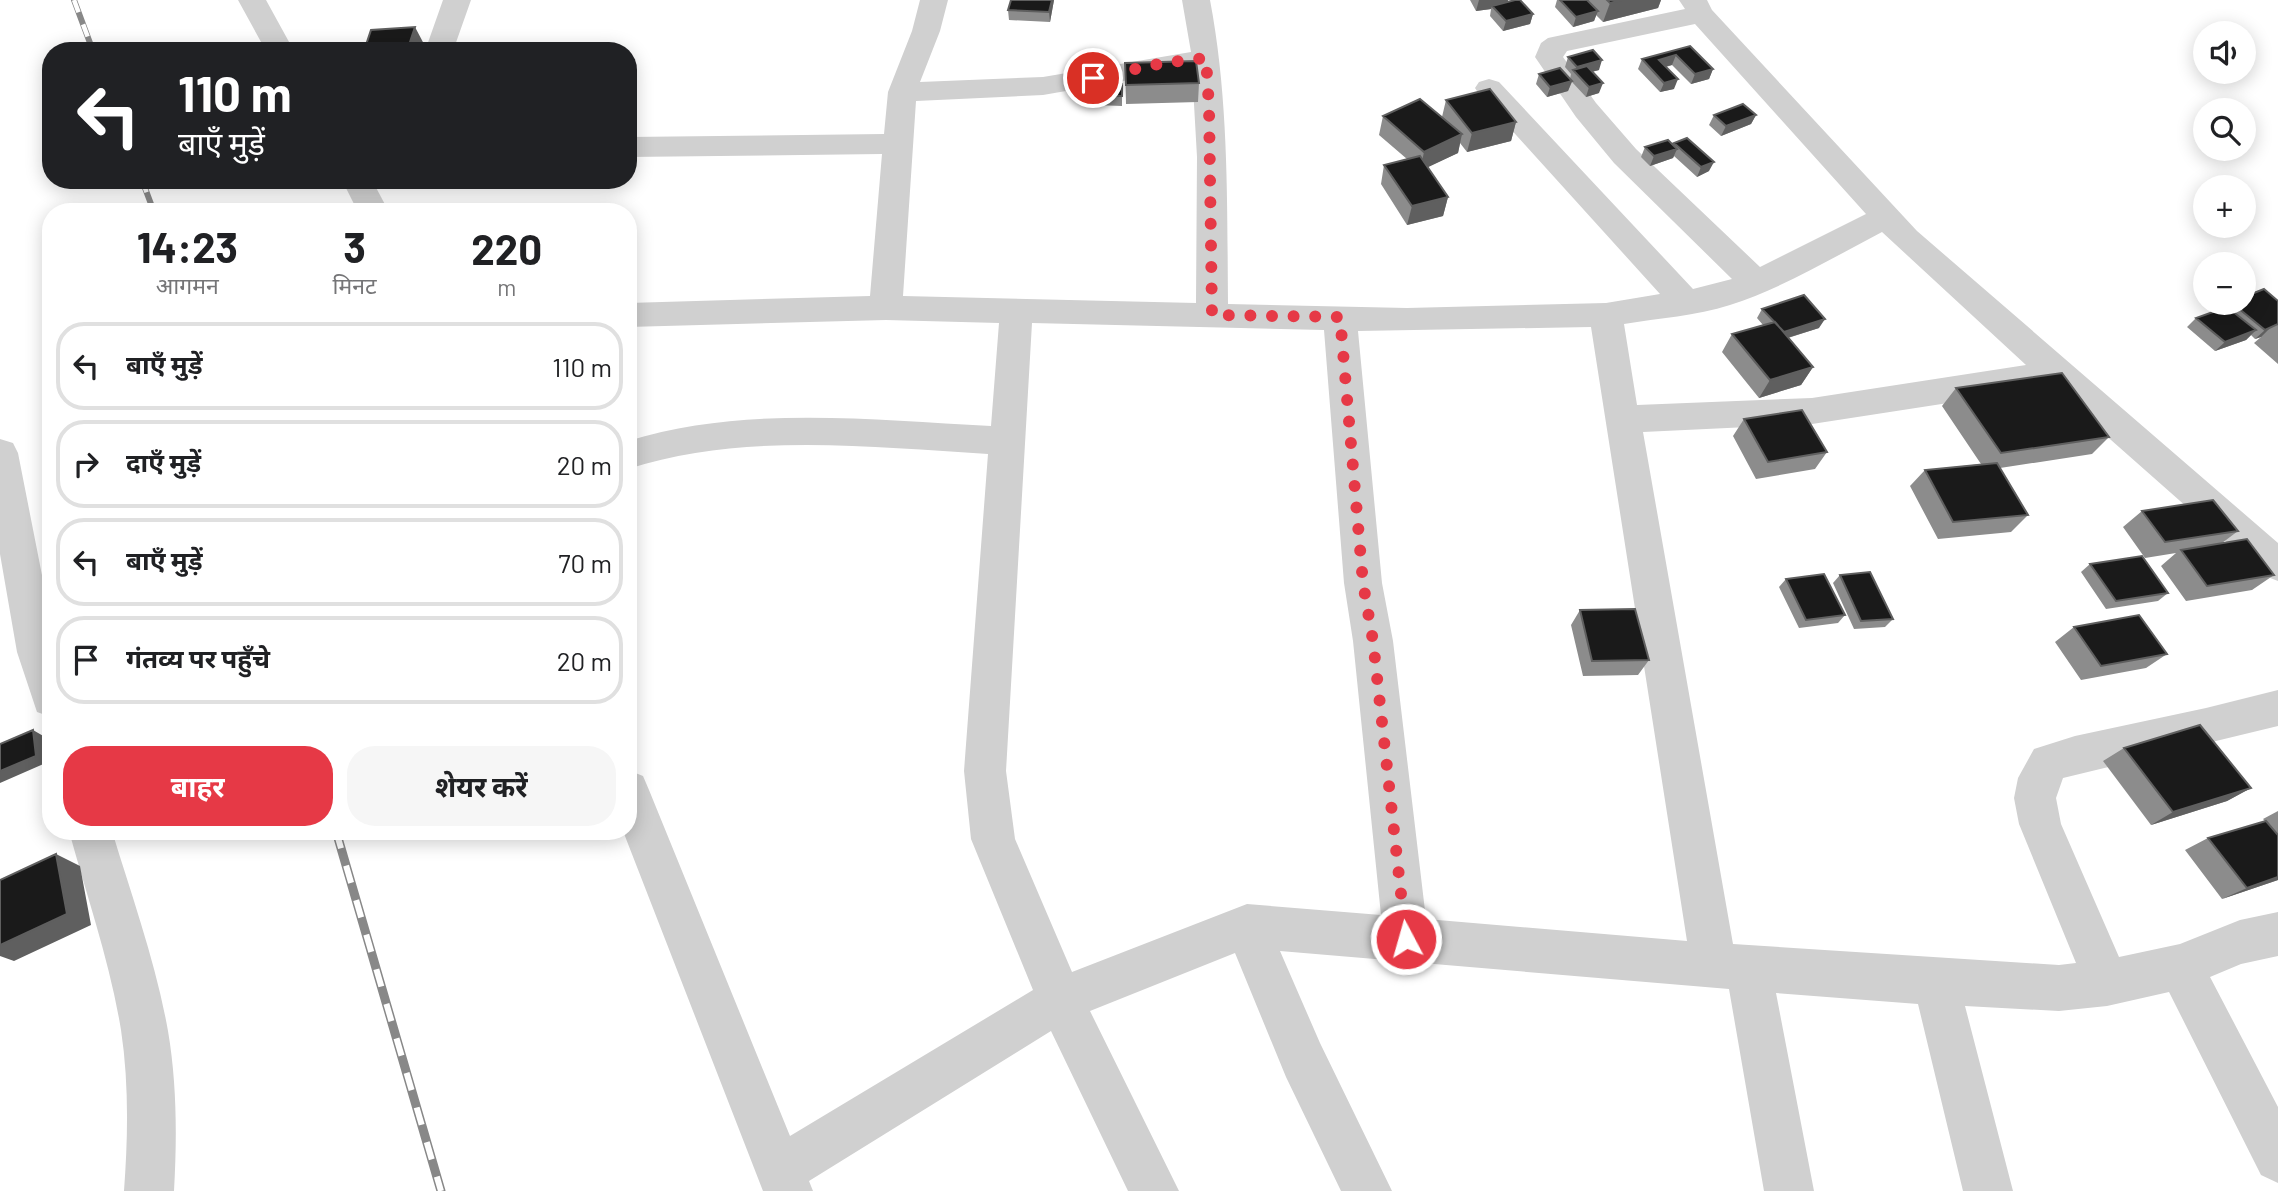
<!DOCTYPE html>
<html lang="hi">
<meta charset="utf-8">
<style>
:root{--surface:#fff;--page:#f6f6f6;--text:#202124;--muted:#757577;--line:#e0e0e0;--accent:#e63946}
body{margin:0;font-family:Barlow,"Noto Sans Devanagari",sans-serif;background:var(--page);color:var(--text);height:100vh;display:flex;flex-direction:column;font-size:26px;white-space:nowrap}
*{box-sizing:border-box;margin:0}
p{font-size:23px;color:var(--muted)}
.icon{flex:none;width:38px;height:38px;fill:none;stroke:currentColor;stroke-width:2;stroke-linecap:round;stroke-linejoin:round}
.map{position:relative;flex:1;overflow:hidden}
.side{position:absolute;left:42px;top:203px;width:595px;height:637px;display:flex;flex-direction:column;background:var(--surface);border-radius:28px;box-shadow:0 4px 18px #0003}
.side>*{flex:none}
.guide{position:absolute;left:42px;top:42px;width:595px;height:147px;border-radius:28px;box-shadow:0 4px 18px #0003;background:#202124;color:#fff;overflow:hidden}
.tools{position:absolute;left:2193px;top:21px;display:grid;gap:14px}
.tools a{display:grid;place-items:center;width:63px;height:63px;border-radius:50%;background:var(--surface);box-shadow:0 4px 18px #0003;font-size:35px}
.pin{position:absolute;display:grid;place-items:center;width:60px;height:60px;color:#fff;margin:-30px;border:4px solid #fff;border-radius:50%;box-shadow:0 2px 7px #0007}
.me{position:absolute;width:77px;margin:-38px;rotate:354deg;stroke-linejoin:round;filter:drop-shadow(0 0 5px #0008)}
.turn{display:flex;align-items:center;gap:24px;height:147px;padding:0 21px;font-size:32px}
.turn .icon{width:91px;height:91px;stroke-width:2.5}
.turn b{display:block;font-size:49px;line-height:60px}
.eta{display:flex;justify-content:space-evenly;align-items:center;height:119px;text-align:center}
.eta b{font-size:42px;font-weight:700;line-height:49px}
.primary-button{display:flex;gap:14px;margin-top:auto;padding:14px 21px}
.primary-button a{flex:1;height:80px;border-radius:28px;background:var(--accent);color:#fff;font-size:28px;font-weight:700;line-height:80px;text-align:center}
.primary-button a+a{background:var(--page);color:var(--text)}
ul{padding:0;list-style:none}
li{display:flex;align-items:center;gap:21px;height:88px;margin:0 14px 10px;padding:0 7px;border:4px solid var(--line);border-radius:28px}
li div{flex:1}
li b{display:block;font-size:26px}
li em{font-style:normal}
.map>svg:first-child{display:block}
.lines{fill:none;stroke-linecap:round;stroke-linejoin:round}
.street{fill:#d0d0d0;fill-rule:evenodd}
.rail-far1-casing{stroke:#888;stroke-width:6}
.rail-casing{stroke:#888;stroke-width:9}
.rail-far1{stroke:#fff;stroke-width:4.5;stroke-dasharray:13;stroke-linecap:butt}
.rail{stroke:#fff;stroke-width:6;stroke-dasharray:18;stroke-linecap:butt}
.wall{fill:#8c8c8c}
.shaded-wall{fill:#5f5f5f}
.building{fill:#1a1a1a;stroke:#5f5f5f;stroke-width:2}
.route{stroke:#e63946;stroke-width:12;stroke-dasharray:0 21.6}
</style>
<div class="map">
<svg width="2278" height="1191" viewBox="0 0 2278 1191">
<rect width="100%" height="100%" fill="#fff"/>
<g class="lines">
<!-- street -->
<path class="street" d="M238 0H266L294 51H266Z
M443 0H471L453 51H425Z
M920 0H948L940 31 920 82 1043 77 1191 52 1182 0H1210C1229 100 1227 201 1228 304L1407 308 1606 303 1660 294 1479 94 1475 88 1479 82 1489 79 1499 82 1693 289 1732 279 1614 163 1576 117 1535 57 1541 43 1548 38 1685 9 1679 0H1707L1712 10 1917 231 2278 543V581L2265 576 2051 387 1812 424 1643 432 1733 944 2059 965 2076 963 2019 824 2014 798 2018 778 2034 749 2075 736 2206 708 2278 690V726L2063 778 2056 798 2061 824 2119 957 2180 944 2240 920 2278 912V956L2241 964 2210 977 2278 1107V1183L2261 1175 2169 992 2107 1006 2059 1011 1965 1006 2013 1191H1963L1918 1004 1776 993 1814 1191H1764L1729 989 1280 951 1320 1043 1392 1191H1341L1286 1077 1235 953 1090 1011 1179 1191H1128L1051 1031 809 1181 813 1191H763L623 831H628V770L643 776 649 790 790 1136 1033 990 971 839 964 771 988 454C869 447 744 432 628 469V441C745 405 870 420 991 426L999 323 886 320 628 327V303L870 296 882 154 628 157V137L884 134 888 92 912 31ZM1695 24 1866 214 1760 267 1636 149 1596 103 1563 57 1567 51ZM1192 69 1197 157 1196 303 903 296 916 101 1043 95ZM1882 232 2026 365 1812 398 1637 405 1624 324C1659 318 1696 316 1730 305 1783 288 1832 258 1882 232ZM1032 323 1324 330 1344 583 1353 641 1381 915 1247 904 1072 972 1015 839 1006 771ZM1591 327 1687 941 1426 919 1393 641 1382 583 1358 331Z
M342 180H372L389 212H358Z
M0 439 13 443 18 453 51 621V717L37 712 17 652 0 554Z
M69 831H112C132 897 156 963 168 1031 177 1084 177 1138 174 1191H124C128 1137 129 1083 121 1030 110 962 87 897 69 831Z"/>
<!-- rail-far1 casing -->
<g class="rail-far1-casing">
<path id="rail-far1" d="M74 0 93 51
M142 180 154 212"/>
</g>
<!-- rail casing -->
<g class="rail-casing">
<path id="rail" d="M336 831 441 1191"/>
</g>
<!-- rail-far1 -->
<use href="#rail-far1" class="rail-far1"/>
<!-- rail -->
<use href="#rail" class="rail"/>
</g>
<!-- wall -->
<path class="wall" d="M1054 0 1050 22 1009 20 1008 10Z
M1470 0H1508V2L1533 14 1530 24 1503 31 1490 16 1491 9 1476 11Z
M1557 0H1661L1658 8 1603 22 1596 15 1594 21 1573 27 1555 7Z
M1690 46 1713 69 1709 79 1691 84 1672 65 1666 67 1674 89 1660 92 1638 69 1642 59Z
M1568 57 1599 70 1592 72 1599 93 1586 97 1572 82 1568 91 1547 97 1536 84 1539 74 1570 79 1571 74 1565 67Z
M1125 63 1199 83 1198 102 1126 104Z
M1122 84V106L1095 105 1094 96Z
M1446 100 1516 122 1511 141 1467 152 1460 143 1458 153 1427 167 1448 197 1443 216 1407 225 1381 184 1384 165 1407 159 1379 135 1383 116 1442 117Z
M1714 115H1756L1751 124 1721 136 1709 125Z
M1674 143 1709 171 1697 177 1674 156 1673 158 1650 166 1641 157 1645 147 1673 145Z
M2278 301V364L2254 343 2261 337 2255 339 2251 335 2246 340 2215 351 2187 327 2196 318 2224 308 2229 303Z
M1762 309 1819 328 1788 338 1813 367 1801 385 1759 398 1722 352 1732 334 1763 325 1757 318Z
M1956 388 2109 437 2092 454 2000 468 2028 515 2011 532 1938 539 1910 486 1925 470 1981 464 1942 406Z
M1744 419 1827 452 1815 469 1756 479 1733 436Z
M2142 511 2238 531 2222 543 2274 575 2252 590 2186 601 2161 566 2176 553 2145 558 2123 527Z
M2090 564 2168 593 2158 601 2106 609 2081 572Z
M1840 575 1893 619 1885 627 1854 629 1833 583Z
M1786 579 1845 615 1838 623 1799 628 1779 587Z
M1580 610 1649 660 1638 675 1583 676 1571 625Z
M2074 627 2167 654 2146 668 2081 680 2055 642Z
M2124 748 2251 788 2227 801 2151 825 2103 761Z
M2278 811V880L2222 899 2185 850 2208 838 2265 821 2263 819Z"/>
<!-- shaded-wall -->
<path class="shaded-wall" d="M1052 0H1054L1050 22 1049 12Z
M1479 0H1508L1506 7 1492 6 1491 9 1476 11Z
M1622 0H1661L1658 8 1603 22 1610 3Z
M1598 11 1594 21 1573 27 1576 17Z
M1533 14 1530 24 1503 31 1506 21Z
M415 27 425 46 424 51H407Z
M1676 55 1672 65 1655 69 1659 60Z
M1602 60 1599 70 1578 75 1575 72 1577 67Z
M1713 69 1709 79 1691 84 1695 74Z
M1678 79 1674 89 1660 92 1664 83Z
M1572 81 1568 91 1547 97 1550 87Z
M1603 83 1599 93 1586 97 1589 87Z
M1756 115 1751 124 1721 136 1726 126Z
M1516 122 1511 141 1467 152 1472 133Z
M1462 134 1458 153 1420 171 1424 152Z
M1677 149 1673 158 1650 166 1654 156Z
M1714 162 1709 171 1697 177 1701 167Z
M1448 197 1443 216 1407 225 1412 206Z
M1825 319 1819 328 1777 341 1783 332Z
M2270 328 2261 337 2255 339 2265 330Z
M2256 330 2246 340 2215 351 2225 342Z
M1813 367 1801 385 1759 398 1770 380Z
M33 730 45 737 48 762 0 783V771Z
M2251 788 2227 801 2151 825 2173 812Z
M56 854 80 866 91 925 14 961 0 956V945Z
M2278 877V880L2222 899 2247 888Z"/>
<!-- building -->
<path class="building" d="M1011 0H1052L1049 12 1008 10Z
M1515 0H1520L1533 14 1506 21 1492 6Z
M1560 0H1587L1598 11 1576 17Z
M1607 0H1622L1610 3Z
M415 27 407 51H364L371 30Z
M1690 46 1713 69 1695 74 1676 55 1659 60 1678 79 1664 83 1642 59Z
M1593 50 1602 60 1577 67 1568 57Z
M1196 61 1199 83 1126 85 1125 63Z
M1587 66 1603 83 1589 87 1573 70Z
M1560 68 1572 81 1550 87 1539 74Z
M1095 84H1122V96H1094Z
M1490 89 1516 122 1472 133 1446 100Z
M1420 99 1462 134 1424 152 1383 116Z
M1743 104 1756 115 1726 126 1714 115Z
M1687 138 1714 162 1701 167 1674 143Z
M1668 140 1677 149 1654 156 1645 147Z
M1420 156 1448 197 1412 206 1384 165Z
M2264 289 2278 301V324L2265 330 2232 303H2244V297Z
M1804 295 1825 319 1784 332 1762 309Z
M2227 307 2256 330 2225 342 2196 318Z
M1775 322 1813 367 1770 380 1732 334Z
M2062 373 2109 437 2001 453 1956 388Z
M1802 410 1827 452 1768 462 1744 419Z
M1997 463 2028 515 1953 522 1925 470Z
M2213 500 2238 531 2165 542 2142 511Z
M2247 539 2274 575 2207 586 2181 550Z
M2142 556 2168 593 2116 601 2090 564Z
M1870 572 1893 619 1861 621 1840 575Z
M1824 574 1845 615 1806 620 1786 579Z
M1635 609 1649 660 1592 661 1580 610Z
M2139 615 2167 654 2101 666 2074 627Z
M2200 725 2251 788 2173 812 2124 748Z
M33 730 36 756 0 771V744Z
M2266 821 2278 835V877L2247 888 2208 838Z
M56 854 67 914 0 945V880Z"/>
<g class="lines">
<!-- route -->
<path class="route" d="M1093 78 1163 63 1206 58 1209 107 1212 315 1340 317 1363 583 1373 641 1406 939"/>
</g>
</svg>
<div class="tools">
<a><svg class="icon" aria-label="sound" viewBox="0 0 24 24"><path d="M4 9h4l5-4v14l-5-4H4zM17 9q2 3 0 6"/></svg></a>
<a><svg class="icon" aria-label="search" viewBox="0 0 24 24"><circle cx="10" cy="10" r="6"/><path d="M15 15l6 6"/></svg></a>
<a>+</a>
<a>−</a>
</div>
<div class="pin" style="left:1093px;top:78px;background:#d93025"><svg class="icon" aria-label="arrive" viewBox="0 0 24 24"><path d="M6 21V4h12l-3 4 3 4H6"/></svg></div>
<svg class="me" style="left:1406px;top:939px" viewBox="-20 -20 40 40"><circle r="17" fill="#e63946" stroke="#fff" stroke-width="3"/><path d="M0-11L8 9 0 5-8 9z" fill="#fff"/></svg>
<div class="guide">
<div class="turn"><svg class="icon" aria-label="left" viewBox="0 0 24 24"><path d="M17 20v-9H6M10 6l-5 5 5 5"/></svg><div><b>110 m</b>बाएँ मुड़ें</div></div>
</div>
<section class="side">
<div class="eta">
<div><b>14:23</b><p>आगमन</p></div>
<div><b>3</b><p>मिनट</p></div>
<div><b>220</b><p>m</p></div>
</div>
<ul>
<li><svg class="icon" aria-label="left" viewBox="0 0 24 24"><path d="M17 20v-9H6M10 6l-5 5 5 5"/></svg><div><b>बाएँ मुड़ें</b></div><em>110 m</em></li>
<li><svg class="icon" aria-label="right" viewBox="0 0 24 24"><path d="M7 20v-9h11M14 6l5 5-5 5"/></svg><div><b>दाएँ मुड़ें</b></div><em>20 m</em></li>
<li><svg class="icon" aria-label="left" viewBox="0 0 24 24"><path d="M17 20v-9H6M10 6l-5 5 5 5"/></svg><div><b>बाएँ मुड़ें</b></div><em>70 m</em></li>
<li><svg class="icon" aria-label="arrive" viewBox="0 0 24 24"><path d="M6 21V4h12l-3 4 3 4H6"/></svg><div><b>गंतव्य पर पहुँचे</b></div><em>20 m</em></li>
</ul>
<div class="primary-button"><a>बाहर</a><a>शेयर करें</a></div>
</section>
</div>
